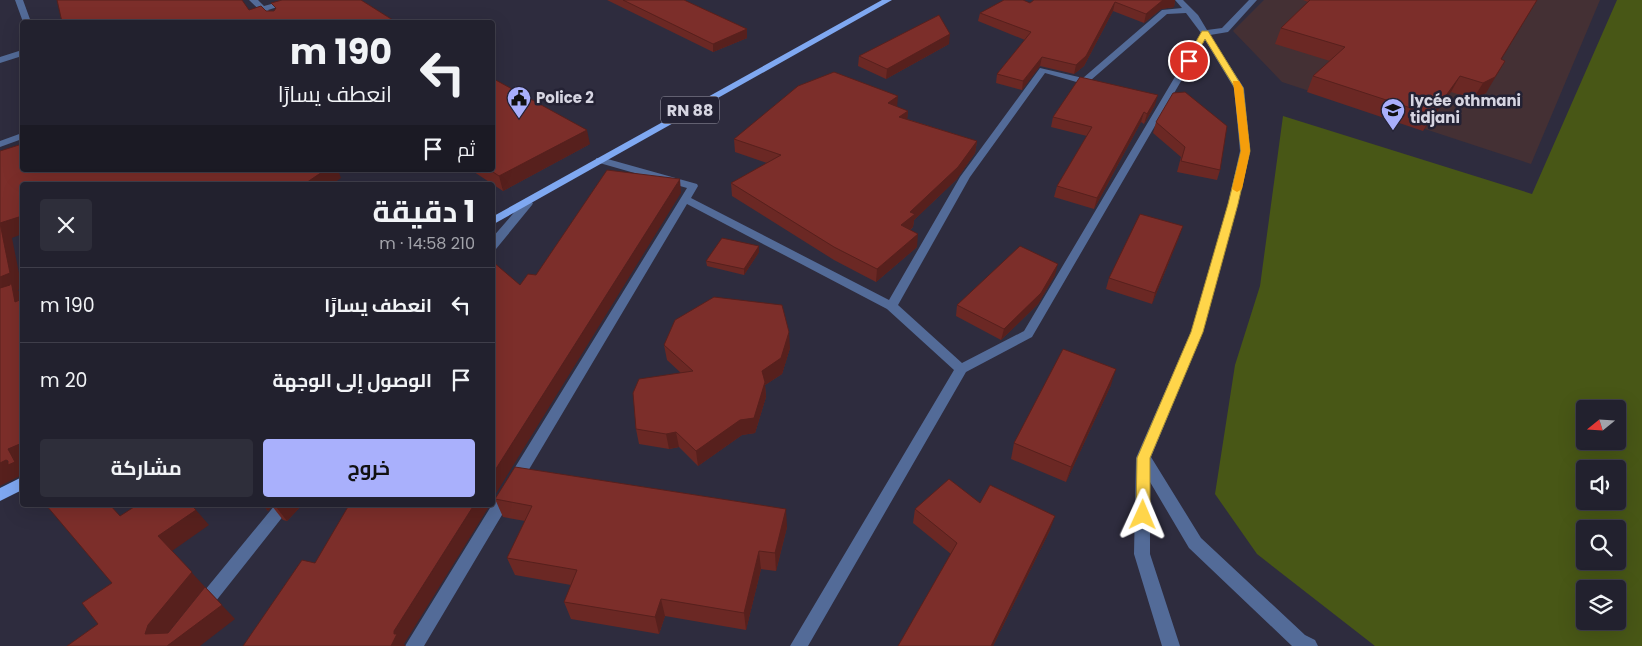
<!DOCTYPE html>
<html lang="ar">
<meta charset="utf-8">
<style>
:root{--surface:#22212e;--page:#2e2e3a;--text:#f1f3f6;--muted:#a2a3aa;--line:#3f3e4a;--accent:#a9b0fc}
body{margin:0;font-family:Poppins,Cairo,sans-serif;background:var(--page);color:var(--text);direction:rtl;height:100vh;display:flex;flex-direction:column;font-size:19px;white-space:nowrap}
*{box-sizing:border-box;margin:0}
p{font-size:16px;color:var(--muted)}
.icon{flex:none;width:28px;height:28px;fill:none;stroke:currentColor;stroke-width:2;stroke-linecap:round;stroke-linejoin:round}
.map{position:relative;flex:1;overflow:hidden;direction:ltr}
.details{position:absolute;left:20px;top:182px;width:475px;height:325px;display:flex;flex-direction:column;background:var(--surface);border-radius:5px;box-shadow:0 5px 20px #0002,0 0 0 1px var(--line);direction:rtl}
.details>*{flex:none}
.banner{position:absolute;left:20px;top:20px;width:475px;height:152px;border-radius:5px;box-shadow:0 5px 20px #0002,0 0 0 1px var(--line);direction:rtl;background:#22212e;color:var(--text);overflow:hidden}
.needle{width:32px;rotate:252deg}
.controls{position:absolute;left:1576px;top:400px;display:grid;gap:10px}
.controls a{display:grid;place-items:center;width:50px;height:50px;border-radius:5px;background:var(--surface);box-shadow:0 5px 20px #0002,0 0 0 1px var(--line);font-size:25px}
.pin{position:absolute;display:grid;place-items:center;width:42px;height:42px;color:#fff;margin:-21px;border:2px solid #fff;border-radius:50%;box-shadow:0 1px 5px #0007}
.me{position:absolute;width:55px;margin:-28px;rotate:1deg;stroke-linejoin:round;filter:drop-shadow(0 0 4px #0008)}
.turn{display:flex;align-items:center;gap:18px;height:105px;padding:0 20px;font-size:22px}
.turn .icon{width:65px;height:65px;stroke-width:2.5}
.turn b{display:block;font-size:35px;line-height:42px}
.then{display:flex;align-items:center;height:48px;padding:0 20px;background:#0003;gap:10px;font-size:19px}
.round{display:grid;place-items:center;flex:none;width:52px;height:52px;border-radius:5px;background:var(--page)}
.headline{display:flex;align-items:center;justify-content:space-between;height:85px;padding:0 20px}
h1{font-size:30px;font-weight:700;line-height:38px}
.cta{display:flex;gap:10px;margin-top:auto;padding:10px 20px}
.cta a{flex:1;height:58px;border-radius:5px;background:var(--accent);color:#111;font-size:20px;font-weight:700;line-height:58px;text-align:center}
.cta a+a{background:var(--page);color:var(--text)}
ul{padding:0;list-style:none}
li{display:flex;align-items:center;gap:15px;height:75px;padding:0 20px;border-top:1px solid var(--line)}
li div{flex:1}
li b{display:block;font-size:19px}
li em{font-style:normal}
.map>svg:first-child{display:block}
.education{fill:#443034}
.green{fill:#485716;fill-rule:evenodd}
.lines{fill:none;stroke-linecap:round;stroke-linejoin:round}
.minor{fill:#536b98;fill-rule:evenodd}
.major{fill:#7fa8f1;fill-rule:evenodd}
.wall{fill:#6b2824}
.shaded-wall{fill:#57201d}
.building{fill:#7c2e2a;stroke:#57201d}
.route{fill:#ffd54a;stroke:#a68a30}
.slow{fill:#f59e0b}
.labels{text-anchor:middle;stroke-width:5;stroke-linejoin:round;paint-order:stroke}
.far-poi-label{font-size:15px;font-weight:bold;fill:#d6d5e1;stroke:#242234;text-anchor:start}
.shield{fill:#242234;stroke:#a19fad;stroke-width:1}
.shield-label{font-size:16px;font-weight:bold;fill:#d6d5e1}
</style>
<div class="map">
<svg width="1642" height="646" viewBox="0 0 1642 646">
<rect width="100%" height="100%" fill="#2e2c3e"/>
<!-- education -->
<path class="education" d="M1264 0H1600L1531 164 1282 82 1233 31Z"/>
<!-- green -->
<path class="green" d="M1617 0H1642V646H1375L1257 554 1215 494 1235 365 1260 286 1283 116 1532 194ZM1585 409H1618V441H1585ZM1585 469H1618V501H1585ZM1585 529H1618V561H1585ZM1585 589H1618V621H1585Z"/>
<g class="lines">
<!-- minor -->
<path class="minor" d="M15 0H23L31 22H23Z
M249 0H258L264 6 286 0H299L268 10 280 22H272Z
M1175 0H1183L1198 15 1207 30 1222 28 1249 0H1257L1228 32 1210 35 1244 88 1250 151 1238 204 1203 332 1151 457 1201 538 1305 635 1315 640 1318 646H1292L1189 548 1150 482V554L1180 646H1162L1134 554 1136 458 1191 332 1228 204 1240 151 1234 88 1205 40 1032 337 966 372 808 646H790L954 370 887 309 687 204 424 646H405L687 188 596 162V158H604L697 184 698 186 691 198 889 300 960 177 1040 68 1083 78 1162 10 1182 8ZM1186 13 1201 33 1024 331 962 363 898 305 970 177 1045 73 1094 87 1097 86V82L1091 80 1167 14Z
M22 50V56L0 63V57Z
M22 133V139L0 147V141Z
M74 170H84L89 185H79Z
M528 200 533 203 532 205 496 249H492V238L524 201Z
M275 505H292L208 611 202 614 196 611 194 606 196 601Z"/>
<!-- major -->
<path class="major" d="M882 0H892L492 225V217Z
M22 477V490L0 501V488Z"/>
</g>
<!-- wall -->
<path class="wall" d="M607 0H684L747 29V38L713 52Z
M1175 0 1174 7 1161 9 1144 23 1113 11 1084 66 1074 74 1040 66 1022 90 996 83 997 74 1025 40 978 21 980 13 1030 3Z
M1303 0H1537L1501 59 1486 93 1473 99 1451 92 1423 131 1307 92 1313 76 1330 61 1275 44 1281 28 1308 2Z
M949 44 886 79 858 66 859 56Z
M1155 105 1144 124 1141 122 1094 209 1054 197 1057 186 1087 136 1051 127 1053 117Z
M897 107 908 111 907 119 977 141 975 153 956 180 914 220 913 227 910 230 917 247 876 282 834 260 732 196 731 183 767 163 735 152 734 139Z
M1156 122 1220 170 1217 180 1177 172 1181 157 1153 133Z
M590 144 503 191 471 170H492Z
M1179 237 1152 304 1106 289 1109 278Z
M759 252 744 275 707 266 706 261Z
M1055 275 1038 304 1001 340 956 316 957 305Z
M664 345 790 348 782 374 765 385 766 397 755 433 742 435 698 466 679 447 669 449 639 444 636 429 681 373 667 360Z
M1111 385 1066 482 1011 459 1014 443Z
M495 499 787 527 776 571 761 569 746 630 665 616 659 634 571 619 564 602 571 585 515 575 507 558 525 521 503 517Z
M980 503 1050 530 993 646H898L951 554 913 523 915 509Z
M263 505H302L287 521 283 520 272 506 268 511Z"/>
<!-- shaded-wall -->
<path class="shaded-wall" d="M1163 0H1175L1174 7 1161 9 1144 23 1146 14Z
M1537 0 1492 75 1501 59Z
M1115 2 1113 11 1084 66 1074 74 1076 65Z
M747 29V38L713 52V44Z
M950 34 949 44 886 79 887 69Z
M1042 57 1040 66 1022 90 1023 81Z
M1505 61 1486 93 1473 99 1483 83Z
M1460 76 1451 92 1423 131 1432 115Z
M1158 95 1155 105 1144 124 1147 114Z
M898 96 897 108 888 103Z
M908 111 907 123 899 117Z
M1144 112 1141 122 1094 209 1097 198Z
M587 130 590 144 503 191 499 176Z
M977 141 975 153 956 180 914 220 913 227 900 238 901 225 910 212Z
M67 170H73L77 185 68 172Z
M251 170H284L258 185Z
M325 170H338L341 178 331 185H303Z
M680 179 681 193 492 500V475Z
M22 216V234L12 238 22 288 18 290 22 295V310L0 296V223Z
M1183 226 1179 237 1152 304 1155 293Z
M918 234 917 247 876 282 877 269Z
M759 246V252L744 275V269Z
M1058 264 1055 275 1038 304 1001 340 1004 329Z
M789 332 790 348 782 374 765 385 766 397 755 433 742 435 698 466 696 451 762 371Z
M1116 369 1111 385 1066 482 1071 467Z
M676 432 679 447 669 449 666 434Z
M22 443V479L20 476 0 486V463L6 460 10 465 8 449Z
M263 505H273L268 511Z
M278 505H302L287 521 276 507Z
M474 505H490L404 644 406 646H391L394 634V631Z
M786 509 787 527 776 571 775 553Z
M196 510 209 525 172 551 205 587 163 639 145 634 158 536Z
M1055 516 1050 530 993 646H991Z
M759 551 761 569 746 630 744 613Z
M205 587 235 619 200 646H167Z
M661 599 665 616 659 634 655 617Z"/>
<!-- building -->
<path class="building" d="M57 0H242L249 10 261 6 266 11H274L276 8 271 3 282 0H361L396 22H62Z
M623 0H684L747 29 713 44Z
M1004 0H1023L1030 3 1034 0H1163L1146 14 1115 2 1086 56 1076 65 1042 57 1023 81 997 74 1031 32 980 13Z
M1310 0H1537L1501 59 1505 61 1495 77 1483 83 1460 76 1432 115 1313 76 1345 47 1281 28Z
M939 15 950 34 887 69 859 56Z
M834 72 898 96 888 103 908 111 899 117 977 141 958 167 910 212 915 214 901 225 918 234 877 269 834 247 731 183 781 155 734 139 798 86Z
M1080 77 1158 95 1147 114 1144 112 1097 198 1057 186 1092 127 1053 117Z
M492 78 587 130 499 176 490 170H492Z
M1185 92 1227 126 1220 170 1181 161 1185 147 1156 122 1173 93Z
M22 144V170H67L68 172H81L80 170H251L252 172H265L270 170H325L303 185H22V216L0 223 10 273 0 277V151Z
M607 170 680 179 492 475V261L520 285 528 274 536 275Z
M1140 214 1183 226 1155 293 1109 278Z
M722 238 759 246 744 269 706 261Z
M1020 246 1058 264 1041 293 1004 329 957 305Z
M11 281 15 302 22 299V443L8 449 15 462 8 465V461L6 460 0 463V288L10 285Z
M714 297 782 305 789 332 781 358 762 371 765 382 754 418 740 420 696 451 676 432 666 434 636 429 633 393 639 379 693 371 664 345 675 320Z
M1063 349 1116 369 1071 467 1014 443Z
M515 467 786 509 775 553 759 551 744 613 661 599 655 617 564 602 577 570 507 558 532 506 495 499Z
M949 479 980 503 990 485 1055 516 991 646H898L957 543 915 509Z
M46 505H110L120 516 137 505H191L196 510 158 536 192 572 148 625 145 634 168 633 205 587 222 605 167 646H67L98 624 82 603 112 583Z
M349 505H474L394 631V634H397L391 646H243L302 560 315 563Z"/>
<!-- route -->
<path class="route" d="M1202 31H1208L1243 88 1250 151 1238 204 1203 332 1150 458V515L1148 519 1143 521 1138 519 1136 515 1137 458 1191 332 1228 204 1241 151 1235 88 1205 39 1192 63 1185 61Z"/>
<!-- slow -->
<path class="slow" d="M1233 81H1239L1243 88 1250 151 1242 189 1237 192 1232 189 1241 151Z"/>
<!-- icons -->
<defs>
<g id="civic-pin" transform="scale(1.25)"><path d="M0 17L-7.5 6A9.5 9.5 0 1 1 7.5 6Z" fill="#a9b0fc" stroke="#242234"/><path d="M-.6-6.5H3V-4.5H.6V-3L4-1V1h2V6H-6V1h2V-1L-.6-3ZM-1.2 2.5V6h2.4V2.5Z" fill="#111"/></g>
<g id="school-pin" transform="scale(1.25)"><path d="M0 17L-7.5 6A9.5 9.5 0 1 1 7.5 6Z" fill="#a9b0fc" stroke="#242234"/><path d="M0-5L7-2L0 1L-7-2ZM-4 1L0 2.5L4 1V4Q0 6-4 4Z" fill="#111"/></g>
</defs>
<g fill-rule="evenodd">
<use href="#civic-pin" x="519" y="98"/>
<use href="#school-pin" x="1393" y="110"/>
</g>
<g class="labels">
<!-- far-poi labels -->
<g class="far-poi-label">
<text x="536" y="103">Police 2</text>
<text x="1410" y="106">lycée othmani<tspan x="1410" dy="17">tidjani</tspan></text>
</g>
<!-- shield labels -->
<rect class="shield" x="661" y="96.5" width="58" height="27" rx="4"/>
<g class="shield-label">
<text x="690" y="116">RN 88</text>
</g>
</g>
</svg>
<div class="controls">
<a><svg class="needle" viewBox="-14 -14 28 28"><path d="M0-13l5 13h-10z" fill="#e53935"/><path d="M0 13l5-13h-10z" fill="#a2a3aa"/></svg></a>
<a><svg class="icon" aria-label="sound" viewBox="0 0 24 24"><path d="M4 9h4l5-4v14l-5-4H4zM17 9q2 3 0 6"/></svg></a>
<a><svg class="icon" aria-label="search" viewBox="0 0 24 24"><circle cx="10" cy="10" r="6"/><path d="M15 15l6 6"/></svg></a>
<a><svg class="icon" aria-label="layers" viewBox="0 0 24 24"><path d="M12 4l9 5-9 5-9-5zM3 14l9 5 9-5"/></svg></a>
</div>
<div class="pin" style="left:1189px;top:61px;background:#d93025"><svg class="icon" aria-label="arrive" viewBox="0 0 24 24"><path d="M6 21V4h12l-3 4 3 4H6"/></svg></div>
<svg class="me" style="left:1143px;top:515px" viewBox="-20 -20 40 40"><path d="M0-17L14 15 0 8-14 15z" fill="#ffd54a" stroke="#fff" stroke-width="4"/></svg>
<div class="banner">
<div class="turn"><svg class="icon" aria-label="left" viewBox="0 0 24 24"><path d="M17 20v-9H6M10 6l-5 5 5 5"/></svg><div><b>190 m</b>انعطف يسارًا</div></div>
<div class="then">ثم<svg class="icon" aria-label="arrive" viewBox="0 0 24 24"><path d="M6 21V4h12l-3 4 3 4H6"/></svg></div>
</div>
<section class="details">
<div class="headline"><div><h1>1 دقيقة</h1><p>210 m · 14:58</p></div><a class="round"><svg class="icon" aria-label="close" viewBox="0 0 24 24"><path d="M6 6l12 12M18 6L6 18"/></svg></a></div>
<ul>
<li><svg class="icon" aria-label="left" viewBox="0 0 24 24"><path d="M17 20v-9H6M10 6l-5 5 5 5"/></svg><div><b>انعطف يسارًا</b></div><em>190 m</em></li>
<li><svg class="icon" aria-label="arrive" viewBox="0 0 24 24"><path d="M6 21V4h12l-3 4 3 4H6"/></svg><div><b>الوصول إلى الوجهة</b></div><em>20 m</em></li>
</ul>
<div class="cta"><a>خروج</a><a>مشاركة</a></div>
</section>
</div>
